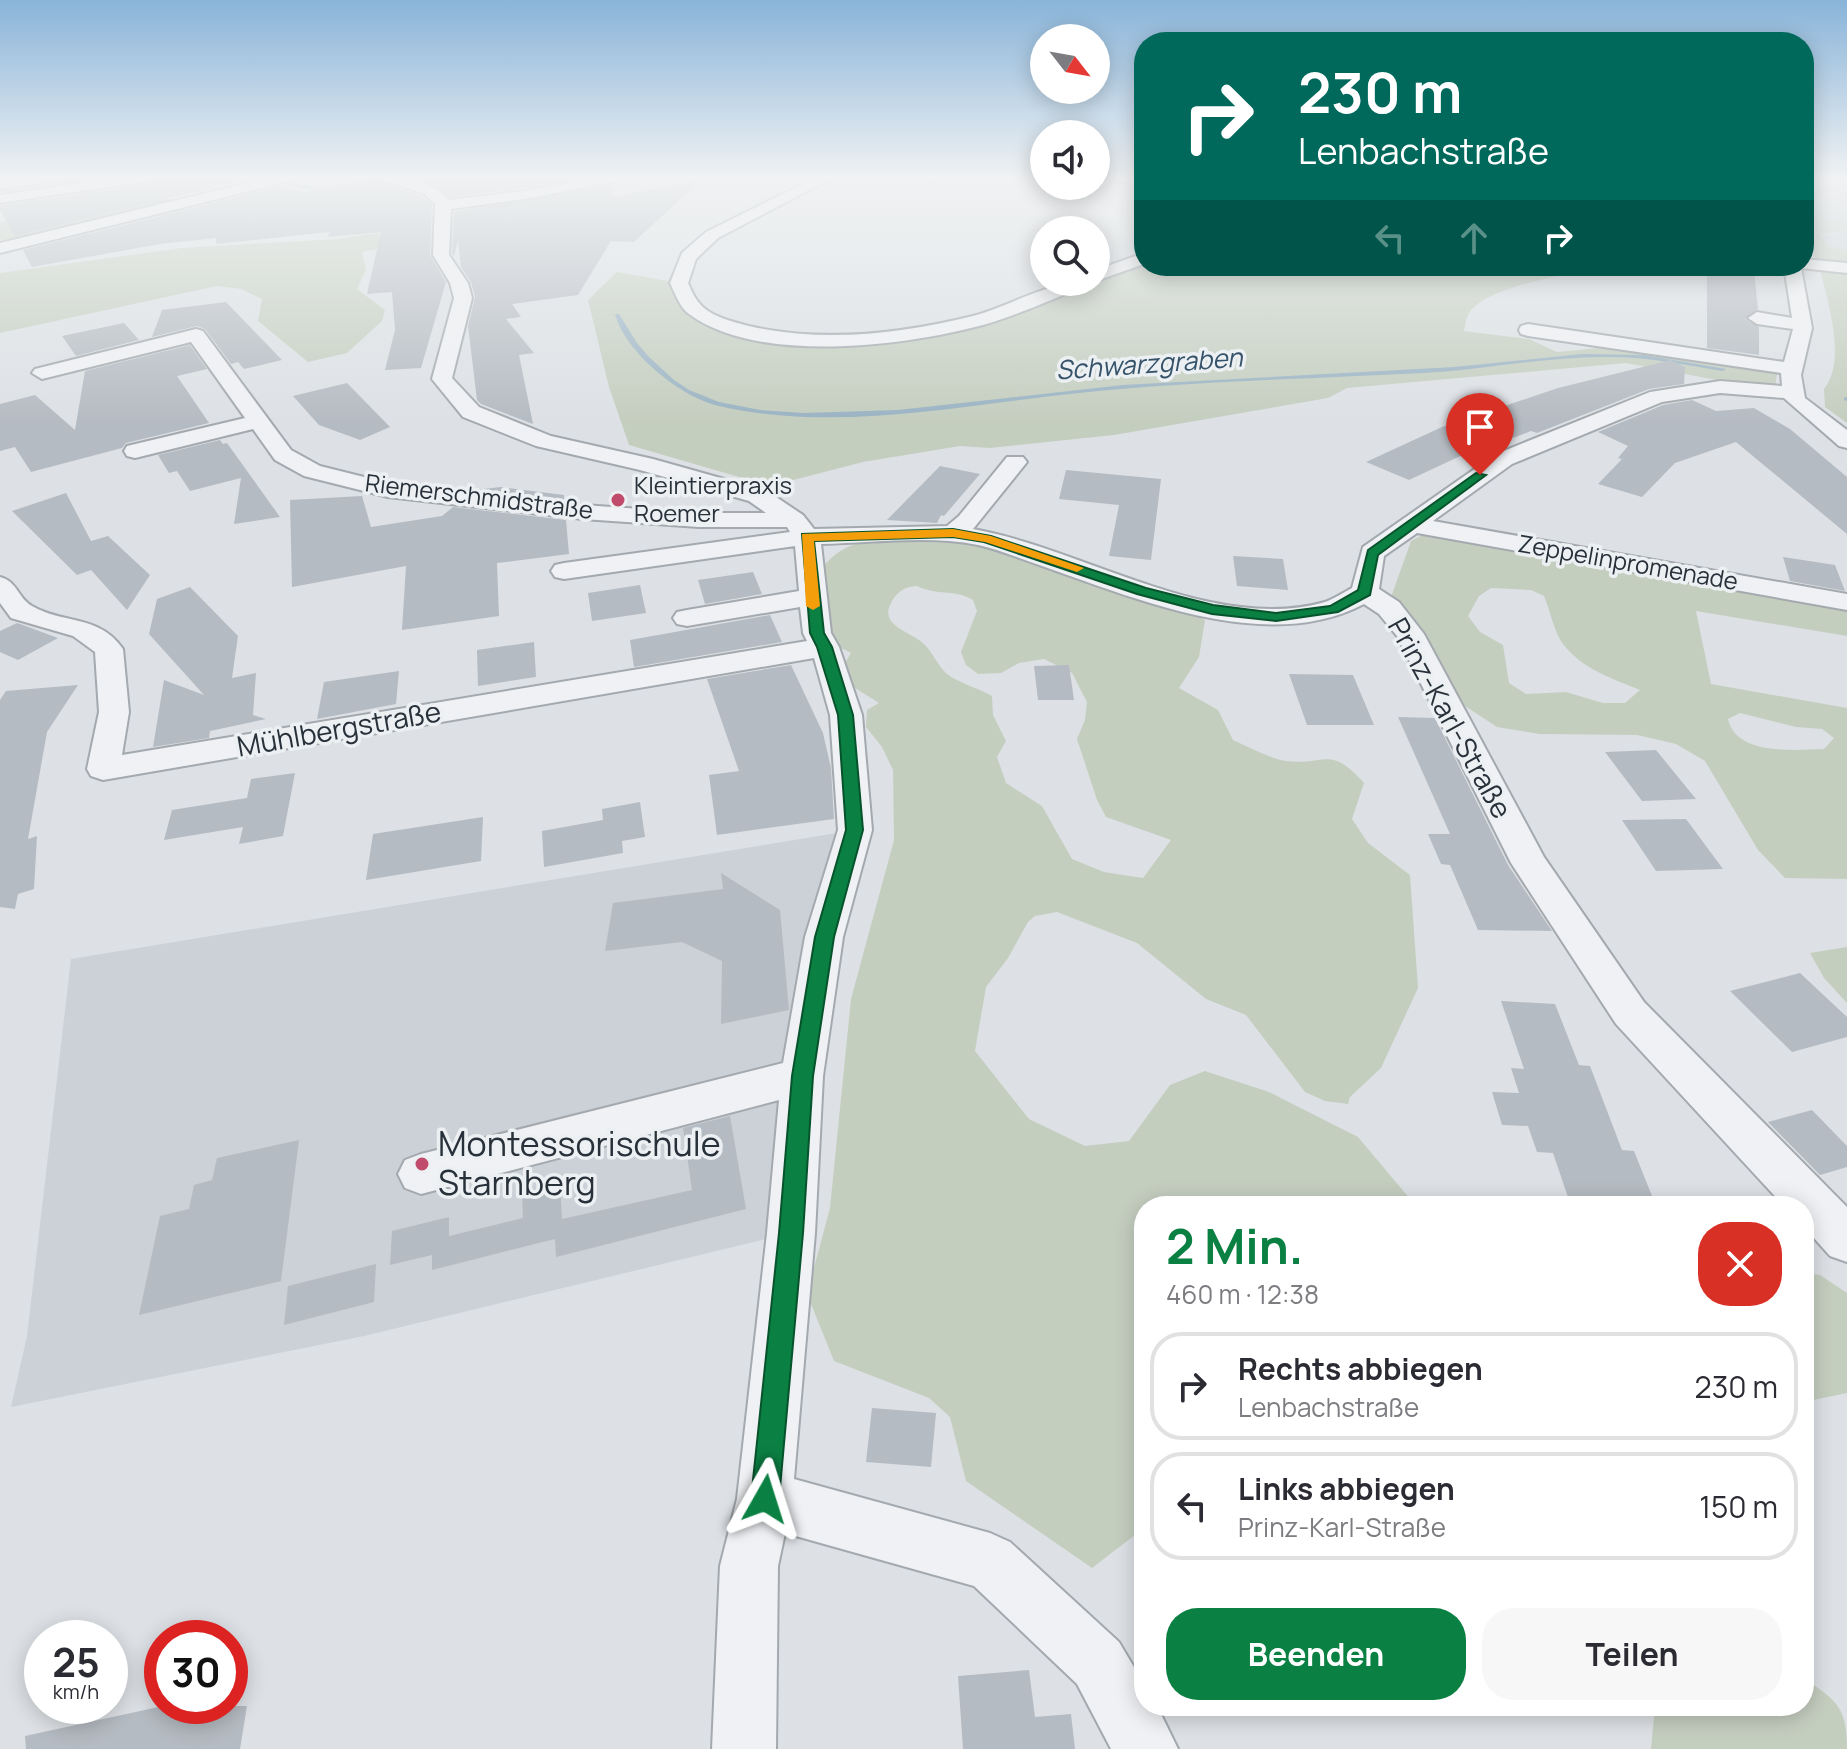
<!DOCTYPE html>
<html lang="de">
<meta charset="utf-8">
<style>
:root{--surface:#fff;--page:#f7f7f7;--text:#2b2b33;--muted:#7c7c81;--line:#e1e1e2;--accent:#0b8043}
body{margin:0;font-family:Manrope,sans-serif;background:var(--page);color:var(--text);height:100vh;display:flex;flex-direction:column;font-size:30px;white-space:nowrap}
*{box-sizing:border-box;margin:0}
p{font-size:26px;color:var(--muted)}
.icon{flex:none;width:44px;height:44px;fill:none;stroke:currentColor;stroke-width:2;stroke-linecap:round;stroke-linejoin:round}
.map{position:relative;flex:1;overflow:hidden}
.side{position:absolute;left:1134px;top:1196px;width:680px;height:520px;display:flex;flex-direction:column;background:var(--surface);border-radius:32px;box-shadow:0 4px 20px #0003}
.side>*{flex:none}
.banner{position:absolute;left:1134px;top:32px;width:680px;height:244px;border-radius:32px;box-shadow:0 4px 20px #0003;background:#00695c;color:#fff;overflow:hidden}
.needle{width:52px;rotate:121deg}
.tools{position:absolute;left:1030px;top:24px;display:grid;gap:16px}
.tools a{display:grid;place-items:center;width:80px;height:80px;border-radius:50%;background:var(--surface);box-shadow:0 4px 20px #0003;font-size:40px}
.speed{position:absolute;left:24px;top:1620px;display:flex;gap:16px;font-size:40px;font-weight:700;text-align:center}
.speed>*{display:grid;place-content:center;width:104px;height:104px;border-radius:50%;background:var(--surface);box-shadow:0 4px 20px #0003;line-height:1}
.speed small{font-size:20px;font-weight:400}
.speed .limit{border:12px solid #d22;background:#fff;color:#111}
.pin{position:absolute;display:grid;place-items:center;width:68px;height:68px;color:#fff;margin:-82px -34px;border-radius:50% 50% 50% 0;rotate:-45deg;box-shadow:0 0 8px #0007}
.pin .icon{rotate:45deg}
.me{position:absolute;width:88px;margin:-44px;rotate:6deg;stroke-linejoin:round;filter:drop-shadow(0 0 6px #0008)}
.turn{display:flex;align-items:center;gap:28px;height:168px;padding:0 32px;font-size:36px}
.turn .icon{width:104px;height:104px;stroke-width:2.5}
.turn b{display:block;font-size:56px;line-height:68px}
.lanes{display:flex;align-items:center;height:76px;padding:0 32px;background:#0003;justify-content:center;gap:40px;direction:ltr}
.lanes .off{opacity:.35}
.round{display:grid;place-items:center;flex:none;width:84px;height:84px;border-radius:32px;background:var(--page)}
.head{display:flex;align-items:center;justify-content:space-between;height:136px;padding:0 32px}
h1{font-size:48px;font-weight:700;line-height:60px;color:var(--accent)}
.cta{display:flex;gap:16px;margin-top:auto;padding:16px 32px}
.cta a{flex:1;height:92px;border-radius:32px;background:var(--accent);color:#fff;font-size:32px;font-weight:700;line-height:92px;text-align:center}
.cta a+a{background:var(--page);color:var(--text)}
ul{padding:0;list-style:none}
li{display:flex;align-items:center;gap:24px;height:108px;margin:0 16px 12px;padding:0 16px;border:4px solid var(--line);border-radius:32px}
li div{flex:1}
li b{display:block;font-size:30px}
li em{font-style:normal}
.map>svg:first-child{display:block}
.built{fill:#cbd1d6}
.green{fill:#c4cebf;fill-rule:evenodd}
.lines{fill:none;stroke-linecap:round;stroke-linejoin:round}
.stream{fill:#9ab3c3;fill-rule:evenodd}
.building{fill:#b5bbc2}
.minor-casing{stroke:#a3a9ae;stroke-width:4}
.minor{fill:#eff1f4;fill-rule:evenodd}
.route{fill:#0b8043;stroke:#07532c;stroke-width:2}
.slow{fill:#f59e0b}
.poi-dot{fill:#c14b6a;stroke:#ecf0f3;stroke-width:3}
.labels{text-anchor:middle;stroke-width:7;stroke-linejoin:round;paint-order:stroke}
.far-poi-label{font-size:24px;fill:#28313a;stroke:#ecf0f3;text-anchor:start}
.far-street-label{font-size:24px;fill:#28313a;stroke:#ecf0f3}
.far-water-label{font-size:26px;font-style:italic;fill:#36536a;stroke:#ecf0f3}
.street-label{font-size:28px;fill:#28313a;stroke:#ecf0f3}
.near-poi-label{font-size:34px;fill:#28313a;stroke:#ecf0f3;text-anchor:start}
</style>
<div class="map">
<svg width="1847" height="1749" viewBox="0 0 1847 1749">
<rect width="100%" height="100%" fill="#dde1e5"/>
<!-- built -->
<path class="built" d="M1833 181 1847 184V250L1827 246 1821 236 1842 230 1804 222V191L1818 182Z
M855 830 791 1233 364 1336 11 1407 27 1336 71 959Z"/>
<!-- green -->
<path class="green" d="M137 198 199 200 0 248V222Z
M1815 217 1847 223 1845 231 1821 234 1827 246 1847 250V261L1817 262 1804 239V222Z
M376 233H425L424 240 362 252 366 270 357 289 385 310 382 321 347 353 308 362 258 321 262 299 241 289 217 286 0 333V273L182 248 337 239Z
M1144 258V266H1610C1577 273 1489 284 1469 313 1466 317 1465 326 1464 331L1529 339 1557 352 1619 346 1768 369 1777 374 1775 387H1754L1626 363 1347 388 1328 398 1114 435 990 448 960 446 863 462 770 486 629 445 609 387 588 300 617 272 679 283 693 309 723 325 838 342 970 322 1079 282H1096V276Z
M1820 269 1847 271V423L1825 407 1824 389C1847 360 1828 304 1820 269Z
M1426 533 1847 605V636L1696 611 1711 684 1847 708V879L1785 878 1758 850 1705 761 1676 744 1637 735 1540 734 1497 727 1465 706 1390 600 1411 541ZM1491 588 1531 590 1544 596C1550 610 1554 632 1563 644 1583 670 1612 678 1640 690L1625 703H1603L1566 692 1526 694 1509 683 1503 645 1480 632 1468 616 1479 596ZM1740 713 1796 727 1822 729 1834 738 1824 749C1796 750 1736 756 1728 719Z
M904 537 979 541 1186 609 1205 620 1199 657 1179 688 1218 710 1233 740C1249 747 1269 758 1286 761 1326 766 1329 744 1364 783L1352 819 1368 843 1410 875 1418 988 1381 1068 1350 1097 1348 1104 1325 1101 1305 1092 1246 1015 1206 999 1137 943 1057 912 1035 916 1028 922 1008 958 986 987 975 1051 1029 1119 1085 1146 1129 1141 1170 1085 1205 1071 1269 1092 1358 1137 1416 1206H1144V1528L1092 1568 966 1481 950 1417 929 1398 834 1361 807 1294 830 1208 851 999 894 840 893 770 882 747 866 727 867 710 879 703 855 688 842 668 851 653 835 645 824 617 816 575C844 539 861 542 904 537ZM917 586C937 596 956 589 973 600L977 611 961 652 966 665 978 674 1001 673 1019 663 1044 659 1072 673 1087 702 1085 720 1077 739 1097 800 1106 817 1171 840 1143 878 1104 872 1072 859 1042 806 1006 783 997 757 1006 741 993 715 992 696C979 688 958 683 947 674 938 666 933 653 924 644 911 631 877 626 892 601 899 590 905 587 917 586Z
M1847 947V1003L1824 978 1810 953Z
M1804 1273 1820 1275 1847 1293V1393L1804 1402Z
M1804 1678C1837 1701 1847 1707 1847 1749H1651L1655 1706H1804Z"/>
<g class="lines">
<!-- stream -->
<path class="stream" d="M279 181 331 191 333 192 331 193 281 183Z
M184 199 186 201 137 204 135 203Z
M615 314H619L637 343 648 356 674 380 689 390 719 402 760 410 804 413 898 410 1123 385 1454 367 1582 354 1644 355 1726 369 1723 371C1685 365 1648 357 1609 357 1547 356 1485 370 1423 373 1308 379 1193 381 1079 393 961 405 838 433 719 406 680 397 625 352 615 314Z
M1847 397V401L1844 400V398Z"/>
</g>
<!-- building -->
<path class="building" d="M79 177H103L0 192V189Z
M158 177H256L15 236 0 210V206L148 184Z
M410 177H584L525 188 449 197 435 185Z
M372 179 423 197 432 205 430 255 446 282 421 368 385 370 395 330 392 292 367 294 381 232 328 237 329 232 216 244V238L160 244 32 267 23 250 278 187 305 192Z
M701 180 634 242 611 241 578 295 512 304 521 317 506 319 534 353 519 355 533 424 481 404 477 400 468 326 475 297 471 282 461 267 458 241 454 256 452 254 454 212 612 185 613 197Z
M1707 266 1754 270 1758 309 1745 319 1759 327V355L1707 348Z
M226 302 282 360 244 369 238 362 231 364 205 329 197 326 152 337 162 310Z
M124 323 139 340 76 356 62 336Z
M190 345 207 369 177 376 209 423 126 443 122 448 31 472 15 447 0 451V404L35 395 75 430 85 371Z
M1671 360 1685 367 1684 384 1649 389 1537 433 1531 431 1492 446 1486 444 1409 480 1366 462 1442 427 1558 388Z
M347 383 390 427 360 440 319 425 293 396Z
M1692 400 1716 411 1754 408 1790 429 1847 477V534L1736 442 1675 463 1642 497 1598 484 1622 459 1618 458 1628 446 1598 432 1663 405Z
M220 440 223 444 227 443 280 517 234 524 241 478 190 491 177 471 169 473 158 455Z
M940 466 980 474 944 516 941 515 937 523 887 520Z
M1066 470 1161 479 1151 560 1109 556 1119 505 1059 499Z
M501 487 564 495V500L474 490Z
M66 493 91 541 108 536 150 575 127 610 91 570 77 575 12 511Z
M362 496 371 527 442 516 453 507 566 520 569 554 497 563 499 616 402 630 406 566 292 587 290 500Z
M1233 556 1283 559 1288 590 1237 586Z
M1783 557 1835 565 1845 591 1790 581Z
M753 572 762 594 705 604 698 580Z
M640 585 646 613 592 621 588 593Z
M190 587 238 636 232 678 256 673 253 715 266 719 210 731 209 738 153 747 164 680 204 695 149 634 157 599Z
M770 615 782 642 634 667 630 640Z
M17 623 23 625 58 638 18 660 0 652V631Z
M534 642 536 677 478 686 477 650Z
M791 665 823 733 831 768 834 819 717 835 709 775 739 771 707 679Z
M1069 665 1074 700H1038L1034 666Z
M399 671 396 704 317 719 324 682Z
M1289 674 1353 675 1374 725H1307Z
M78 685 47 732 28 839 37 836 34 889 18 894 15 909 0 907V700L6 691Z
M1398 717 1435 718 1508 865 1552 931 1478 930 1450 865 1441 864 1428 834H1450Z
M1656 750 1696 799 1642 801 1605 752Z
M295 773 283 836 239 844 243 827 164 840 172 810 247 798 251 779Z
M640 802 645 837 622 841 623 853 544 867 542 831 603 820 602 809Z
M483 817 481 861 366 880 373 834Z
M1686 819 1723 869 1656 871 1622 820Z
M721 873 780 910 789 1010 721 1024 722 961 682 942 605 951 613 903 723 889Z
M1800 973 1847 1017V1037L1792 1052 1730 991Z
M1501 1001 1555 1004 1579 1065 1590 1066 1622 1150 1634 1151 1656 1206H1571L1553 1153 1537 1152 1528 1126 1502 1125 1492 1092 1519 1093 1511 1068 1524 1069Z
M1812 1110 1847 1146V1167L1820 1175 1768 1122Z
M730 1116 746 1209 556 1257 555 1239 432 1270V1255L390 1265 392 1231 449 1217V1236L523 1218 522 1192 560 1183 562 1219 692 1190 683 1128Z
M299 1140 281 1281 139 1315 160 1216 189 1209 194 1185 212 1180 217 1158Z
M376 1264 374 1302 284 1325 288 1286Z
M872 1408 936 1413 931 1467 866 1462Z
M1029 1670 1035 1717 1071 1714 1075 1749H963L958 1676Z
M163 1706H247L240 1749H26L25 1736Z"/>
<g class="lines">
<!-- minor casing -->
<g class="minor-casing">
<path id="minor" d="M121 177H155L148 181 0 203V195Z
M273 177 292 178 290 181 0 253V243Z
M374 177C397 176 434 180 448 200L525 191 598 177H625L618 181 525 199 451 209 449 255 468 283 472 298 452 378 479 407 551 436 653 459 767 491 803 515 814 529 947 526 959 516 1007 457H1023L1027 462 1023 467 973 529C1082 548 1212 634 1325 602 1334 599 1344 592 1352 588L1363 547 1496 454 1650 392 1720 381 1782 386 1781 373 1528 336 1521 334 1519 330 1521 326 1528 324 1784 362 1793 329 1757 324 1748 318 1757 312 1792 318 1784 266H1804V259L1847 263V273L1801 268 1812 328 1801 375 1805 398 1847 430V448L1839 446 1784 398 1720 393 1662 402 1512 464 1433 521 1847 594V610L1417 533 1384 556 1379 589 1399 602 1424 634 1544 857 1644 1002 1847 1207V1262L1830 1256 1804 1227V1206H1784L1616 1024 1511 863 1397 636 1379 614 1364 604C1268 655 1137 599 1042 566 1021 559 1000 550 978 545 928 535 872 543 821 544L831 633 839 647 862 715 872 830 843 937 823 1076 815 1233 794 1479 990 1533 1010 1542 1119 1642 1144 1684V1706H1157L1178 1749H1111L1077 1684 974 1586 785 1533 778 1566 776 1749H712L720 1566 737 1499 767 1233 779 1100 421 1194 405 1188 398 1174 405 1160 421 1154 783 1063 805 937 838 830 830 715 814 658 103 780 91 776 87 769 99 712 95 652 73 636 11 618 0 603V577C17 581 18 598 32 606 62 624 99 614 123 649L129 712 122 755 807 641 803 633 800 607 687 626 677 624 673 618 677 612 687 610 799 591 795 546 564 579 555 577 551 571 555 565 564 563 790 532 787 527H699L583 519 388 497 304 476 275 460 253 429 135 458 127 456 124 451 127 446 245 418 191 342 42 379 32 373 35 369 196 329 203 331 291 450 320 466 388 483 583 505 699 513H766L749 501 640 470 536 446 463 417 432 379 454 298 450 283 433 255 435 204 425 194Z
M817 177H834L718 238 696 259 688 283C691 290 695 299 700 304 711 317 734 322 749 326 823 343 900 334 973 316 1014 305 1044 282 1089 282L1086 286C1052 299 1018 315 983 325 905 346 758 365 689 314 680 308 675 293 670 283L682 253 706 232Z
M925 177H942L936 181H926Z
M1105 177H1144V185L1112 181Z
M1144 253V264L1096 281V270Z"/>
</g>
<!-- minor -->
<use href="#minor" class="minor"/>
</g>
<!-- sky -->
<linearGradient id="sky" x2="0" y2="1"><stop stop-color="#89b4d9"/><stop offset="0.42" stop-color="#f0f2f3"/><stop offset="1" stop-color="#f0f2f3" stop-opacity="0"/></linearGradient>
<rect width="1847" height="422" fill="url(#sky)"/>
<!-- route -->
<path class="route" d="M1476 473 1486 475 1378 555 1370 595 1338 612 1276 621 1212 614 1137 594 984 542 953 537 814 541 824 633 832 647 853 715 863 830 834 937 813 1076 803 1233 779 1499 775 1509 765 1513 755 1509 751 1499 779 1233 792 1076 815 937 846 830 838 715 817 647 810 633 802 534 953 529 991 536 1146 588 1213 605 1276 613 1330 606 1358 590 1368 550Z"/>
<!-- slow -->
<path class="slow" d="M953 529 991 536 1084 568 1077 572 985 542 953 537 814 541 820 606 813 610 806 606 802 534Z"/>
<!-- markers -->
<g class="poi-dot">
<circle cx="618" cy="500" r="8"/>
<circle cx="422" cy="1164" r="8"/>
</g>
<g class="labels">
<!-- far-poi labels -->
<g class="far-poi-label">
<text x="634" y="494">Kleintierpraxis<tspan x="634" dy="28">Roemer</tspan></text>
</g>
<!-- far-street labels -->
<g class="far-street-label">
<text transform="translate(479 497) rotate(7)" y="8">Riemerschmidstraße</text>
<text transform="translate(1628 563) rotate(10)" y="8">Zeppelinpromenade</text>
</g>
<!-- far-water labels -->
<g class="far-water-label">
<text transform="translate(1149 364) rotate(-4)" y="9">Schwarzgraben</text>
</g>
<!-- street labels -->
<g class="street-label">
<text transform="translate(1450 718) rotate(61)" y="10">Prinz-Karl-Straße</text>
<text transform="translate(339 729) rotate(-10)" y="10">Mühlbergstraße</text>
</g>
<!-- near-poi labels -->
<g class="near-poi-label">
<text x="438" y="1156">Montessorischule<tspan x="438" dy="39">Starnberg</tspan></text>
</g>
</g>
</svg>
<div class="tools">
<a><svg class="needle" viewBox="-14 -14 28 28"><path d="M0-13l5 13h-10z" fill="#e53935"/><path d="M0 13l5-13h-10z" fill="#7c7c81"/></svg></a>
<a><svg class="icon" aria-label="sound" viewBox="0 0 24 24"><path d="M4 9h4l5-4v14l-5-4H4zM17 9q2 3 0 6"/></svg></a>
<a><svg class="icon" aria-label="search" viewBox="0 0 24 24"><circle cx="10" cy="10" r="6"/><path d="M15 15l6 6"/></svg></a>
</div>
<div class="speed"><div>25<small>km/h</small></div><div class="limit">30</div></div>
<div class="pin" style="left:1480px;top:475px;background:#d93025"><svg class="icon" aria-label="arrive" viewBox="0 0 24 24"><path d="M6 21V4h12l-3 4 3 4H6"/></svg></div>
<svg class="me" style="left:765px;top:1499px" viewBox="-20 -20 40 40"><path d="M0-17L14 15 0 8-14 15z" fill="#0b8043" stroke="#fff" stroke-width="4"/></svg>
<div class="banner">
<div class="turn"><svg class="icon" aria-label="right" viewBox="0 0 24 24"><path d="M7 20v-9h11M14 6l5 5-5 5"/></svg><div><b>230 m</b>Lenbachstraße</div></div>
<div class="lanes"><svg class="icon off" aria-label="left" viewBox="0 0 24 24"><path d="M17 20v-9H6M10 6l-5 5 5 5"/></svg><svg class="icon off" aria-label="ahead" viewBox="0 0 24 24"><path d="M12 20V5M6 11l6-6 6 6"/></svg><svg class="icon" aria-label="right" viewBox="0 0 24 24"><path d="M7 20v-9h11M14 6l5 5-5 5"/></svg></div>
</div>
<section class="side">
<div class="head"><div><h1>2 Min.</h1><p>460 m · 12:38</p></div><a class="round" style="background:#d93025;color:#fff"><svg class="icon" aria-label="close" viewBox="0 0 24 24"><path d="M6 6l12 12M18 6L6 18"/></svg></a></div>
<ul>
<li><svg class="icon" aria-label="right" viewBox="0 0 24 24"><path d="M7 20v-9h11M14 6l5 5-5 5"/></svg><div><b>Rechts abbiegen</b><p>Lenbachstraße</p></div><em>230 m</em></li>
<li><svg class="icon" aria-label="left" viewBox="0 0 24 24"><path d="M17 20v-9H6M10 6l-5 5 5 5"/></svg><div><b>Links abbiegen</b><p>Prinz-Karl-Straße</p></div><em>150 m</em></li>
</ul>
<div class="cta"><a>Beenden</a><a>Teilen</a></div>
</section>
</div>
